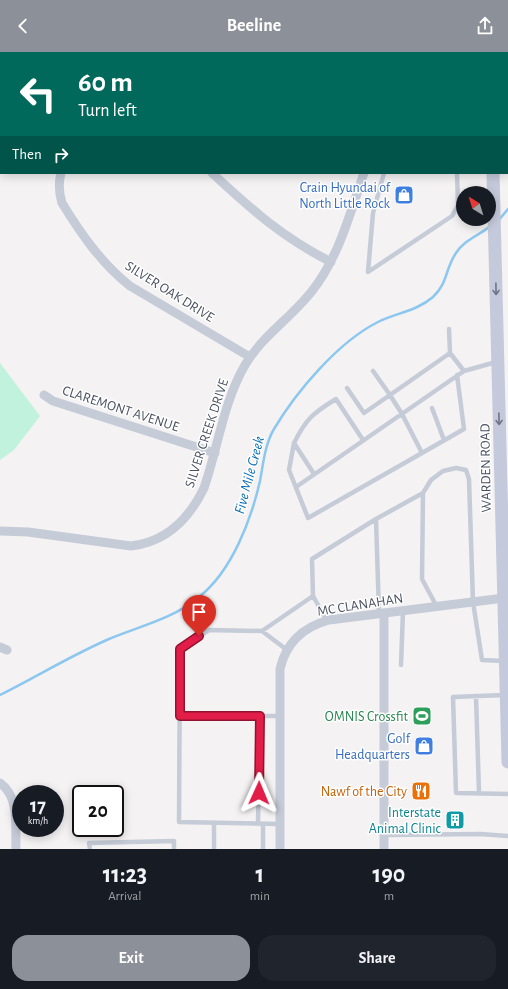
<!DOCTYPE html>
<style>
:root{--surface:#171b24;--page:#20242c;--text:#f1f3f6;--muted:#9ea1a6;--accent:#8c9099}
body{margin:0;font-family:"Alegreya Sans",sans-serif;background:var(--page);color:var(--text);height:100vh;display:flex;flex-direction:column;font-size:15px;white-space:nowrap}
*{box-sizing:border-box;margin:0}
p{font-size:13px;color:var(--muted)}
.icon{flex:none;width:22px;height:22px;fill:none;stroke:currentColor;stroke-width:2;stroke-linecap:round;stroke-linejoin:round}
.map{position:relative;height:797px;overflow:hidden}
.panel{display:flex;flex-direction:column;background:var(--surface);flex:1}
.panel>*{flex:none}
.banner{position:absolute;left:0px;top:0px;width:508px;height:122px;box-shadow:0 2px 10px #0003;background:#00695c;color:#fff;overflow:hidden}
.needle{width:26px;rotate:322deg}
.tools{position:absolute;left:456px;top:134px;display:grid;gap:8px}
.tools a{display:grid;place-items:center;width:40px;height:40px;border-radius:50%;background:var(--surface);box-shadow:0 2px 10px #0003;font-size:20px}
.speed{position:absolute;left:12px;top:733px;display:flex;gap:8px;font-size:20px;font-weight:700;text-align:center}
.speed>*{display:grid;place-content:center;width:52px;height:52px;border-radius:50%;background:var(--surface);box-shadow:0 2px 10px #0003;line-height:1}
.speed small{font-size:10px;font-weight:400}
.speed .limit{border:2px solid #111;border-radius:6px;background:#fff;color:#111}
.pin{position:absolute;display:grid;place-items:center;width:34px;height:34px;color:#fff;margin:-41px -17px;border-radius:50% 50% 50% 0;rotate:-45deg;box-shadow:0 0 4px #0007}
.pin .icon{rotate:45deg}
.me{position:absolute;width:44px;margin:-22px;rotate:1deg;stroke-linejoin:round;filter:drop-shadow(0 0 3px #0008)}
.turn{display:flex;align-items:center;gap:14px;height:84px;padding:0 12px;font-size:18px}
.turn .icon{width:52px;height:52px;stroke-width:2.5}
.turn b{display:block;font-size:28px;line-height:34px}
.then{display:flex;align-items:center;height:38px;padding:0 12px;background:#0003;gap:8px;font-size:15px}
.eta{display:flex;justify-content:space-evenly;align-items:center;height:68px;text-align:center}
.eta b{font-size:24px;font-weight:700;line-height:28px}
.cta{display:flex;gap:8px;margin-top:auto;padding:8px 12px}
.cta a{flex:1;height:46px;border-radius:16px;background:var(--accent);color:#fff;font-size:16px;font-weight:700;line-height:46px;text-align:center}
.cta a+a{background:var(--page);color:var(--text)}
header{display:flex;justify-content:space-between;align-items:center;height:52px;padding:0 12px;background:var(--accent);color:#fff;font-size:18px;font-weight:700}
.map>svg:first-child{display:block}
.green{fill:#c0f2dd}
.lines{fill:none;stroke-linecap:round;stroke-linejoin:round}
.stream{stroke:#8cc7f0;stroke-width:2.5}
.service{stroke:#c5cbd7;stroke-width:4.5}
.minor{stroke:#c5cbd7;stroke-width:9}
.secondary{stroke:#c4cadb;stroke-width:13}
.oneway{stroke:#6e7585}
.route-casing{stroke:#92132f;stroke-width:10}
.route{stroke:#e11d48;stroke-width:7}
.labels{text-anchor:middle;stroke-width:3;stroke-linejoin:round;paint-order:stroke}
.shop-label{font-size:14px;fill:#366cbe;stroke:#fff;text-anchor:end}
.street-label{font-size:14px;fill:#495060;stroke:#fff}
.leisure-label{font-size:14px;fill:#27864d;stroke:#fff;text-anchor:end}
.food-label{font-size:14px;fill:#c56008;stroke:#fff;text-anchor:end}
.culture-label{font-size:14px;fill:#0d838f;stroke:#fff;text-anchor:end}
.water-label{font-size:15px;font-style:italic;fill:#076db5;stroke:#fff}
</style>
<header><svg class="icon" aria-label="back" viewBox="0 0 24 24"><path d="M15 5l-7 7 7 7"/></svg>Beeline<svg class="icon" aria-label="share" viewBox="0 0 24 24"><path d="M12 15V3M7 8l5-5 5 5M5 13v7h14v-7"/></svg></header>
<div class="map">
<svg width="508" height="797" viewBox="0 0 508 797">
<rect width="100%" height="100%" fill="#f4f2f2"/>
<!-- green -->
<path class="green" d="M0 311 40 364 14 398 0 408Z"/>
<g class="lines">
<!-- stream -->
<path class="stream" d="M498 169 508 157
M0 643C36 625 72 603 109 587 140 574 173 567 199 545 232 519 251 468 260 429 263 413 265 392 274 377 296 340 338 290 378 270 396 261 417 259 433 245 448 231 445 217 456 201 464 188 478 184 489 175"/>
<!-- service -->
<path class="service" d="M333 0 334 1
M366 1 367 0
M394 1V0
M384 121 373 161 368 220 452 164 458 153 457 121
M449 277 450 301
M457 323 464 377 422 401 402 362 390 343 450 301 464 319
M347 336 364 361 390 343 373 319
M432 356 444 388
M294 391 289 418 308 466 422 401
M314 422 294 391C306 367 313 361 336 347L363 388
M296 435 464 319 496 310
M437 555 422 527 423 441 431 428 443 419 456 416 466 418 469 427 473 550 482 608 504 609
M379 562 376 467 423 441
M327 569 313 544 312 507 376 467
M262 579 209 578 180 597 179 770 280 772
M287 598 262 579 313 544
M401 613 403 559
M505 643 453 645 456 741 508 742
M476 644 479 741
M180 664H279
M214 772V797
M258 772 260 664
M384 783 480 782 508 784
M90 797 89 791 174 789V797
M263 797V772"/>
<!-- minor -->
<path class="minor" d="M439 1 442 0
M0 8H1
M61 121C58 132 59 141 62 151 81 182 102 212 130 234L250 305
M212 121C252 158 282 185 331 210
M44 343 53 349 215 401
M0 479 28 480 131 494C166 490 189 467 204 436 218 396 223 351 245 313 262 284 291 266 312 239 339 205 350 161 364 121
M384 561V797
M0 595 7 598
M0 731C20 745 15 775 16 797
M280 797V617C286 591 303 575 329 568L504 546"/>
<!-- secondary -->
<path class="secondary" d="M491 0V1
M493 121 508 710"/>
</g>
<!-- one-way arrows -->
<defs><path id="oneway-shaft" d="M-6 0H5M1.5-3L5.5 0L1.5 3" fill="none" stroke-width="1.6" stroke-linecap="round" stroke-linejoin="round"/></defs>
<g class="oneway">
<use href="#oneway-shaft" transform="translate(496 237) rotate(89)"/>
<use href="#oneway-shaft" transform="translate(499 367) rotate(89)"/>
</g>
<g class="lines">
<!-- route casing -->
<g class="route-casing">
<path id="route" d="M199 584 180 597V664H260L259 741"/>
</g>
<!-- route -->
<use href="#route" class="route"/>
</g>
<!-- icons -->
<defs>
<g id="shop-square" transform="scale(1)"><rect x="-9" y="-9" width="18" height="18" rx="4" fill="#3f7fe0" stroke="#fff"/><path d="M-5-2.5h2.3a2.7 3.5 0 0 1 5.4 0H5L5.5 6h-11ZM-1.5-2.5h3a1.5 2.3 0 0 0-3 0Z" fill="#fff"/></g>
<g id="stadium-square" transform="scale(1)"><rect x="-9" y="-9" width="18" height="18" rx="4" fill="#2e9e5b" stroke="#fff"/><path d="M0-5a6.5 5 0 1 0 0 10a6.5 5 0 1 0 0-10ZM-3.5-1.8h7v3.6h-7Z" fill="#fff"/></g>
<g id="restaurant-square" transform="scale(1)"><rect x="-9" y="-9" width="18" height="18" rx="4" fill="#e8710a" stroke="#fff"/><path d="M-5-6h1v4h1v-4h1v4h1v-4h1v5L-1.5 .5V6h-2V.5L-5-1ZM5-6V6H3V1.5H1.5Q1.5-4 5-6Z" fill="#fff"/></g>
<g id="building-square" transform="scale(1)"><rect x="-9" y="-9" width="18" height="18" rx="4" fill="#0f9aa8" stroke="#fff"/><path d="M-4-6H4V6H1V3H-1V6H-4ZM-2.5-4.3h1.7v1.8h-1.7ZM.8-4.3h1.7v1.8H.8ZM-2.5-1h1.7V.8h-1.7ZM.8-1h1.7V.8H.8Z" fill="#fff"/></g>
</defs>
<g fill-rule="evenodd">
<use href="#shop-square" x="404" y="143"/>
<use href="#stadium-square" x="422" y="664"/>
<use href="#shop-square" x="424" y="694"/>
<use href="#restaurant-square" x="421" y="739"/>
<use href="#building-square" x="455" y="768"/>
</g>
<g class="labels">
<!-- shop labels -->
<g class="shop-label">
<text x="390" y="140">Crain Hyundai of<tspan x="390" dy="16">North Little Rock</tspan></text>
<text x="410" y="691">Golf<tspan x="410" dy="16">Headquarters</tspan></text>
</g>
<!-- street labels -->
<g class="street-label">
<text transform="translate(170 239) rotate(32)" y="5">SILVER OAK DRIVE</text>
<text transform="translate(121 356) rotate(18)" y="5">CLAREMONT AVENUE</text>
<text transform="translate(206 381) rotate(-72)" y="5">SILVER CREEK DRIVE</text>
<text transform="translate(485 416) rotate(-91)" y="5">WARDEN ROAD</text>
<text transform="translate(360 552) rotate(-9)" y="5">MC CLANAHAN</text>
</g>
<!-- leisure labels -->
<g class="leisure-label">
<text x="408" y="669">OMNIS Crossfit</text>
</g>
<!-- food labels -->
<g class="food-label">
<text x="407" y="744">Nawf of the City</text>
</g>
<!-- culture labels -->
<g class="culture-label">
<text x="441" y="765">Interstate<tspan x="441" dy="16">Animal Clinic</tspan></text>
</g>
<!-- water labels -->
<g class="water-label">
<text transform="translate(249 423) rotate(-75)" y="5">Five Mile Creek</text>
</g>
</g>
</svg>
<div class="tools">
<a><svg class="needle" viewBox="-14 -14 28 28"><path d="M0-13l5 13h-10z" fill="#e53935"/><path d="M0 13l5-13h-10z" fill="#9ea1a6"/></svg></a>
</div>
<div class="speed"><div>17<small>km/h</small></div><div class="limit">20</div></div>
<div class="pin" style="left:199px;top:584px;background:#d93025"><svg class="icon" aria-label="arrive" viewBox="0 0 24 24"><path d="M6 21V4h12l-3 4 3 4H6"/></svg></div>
<svg class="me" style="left:259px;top:741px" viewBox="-20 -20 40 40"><path d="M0-17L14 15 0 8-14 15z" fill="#e11d48" stroke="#fff" stroke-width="4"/></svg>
<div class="banner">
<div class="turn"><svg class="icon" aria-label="left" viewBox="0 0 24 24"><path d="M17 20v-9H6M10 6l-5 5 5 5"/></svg><div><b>60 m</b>Turn left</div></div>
<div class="then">Then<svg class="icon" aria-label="right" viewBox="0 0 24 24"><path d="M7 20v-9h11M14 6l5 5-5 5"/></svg></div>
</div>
</div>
<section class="panel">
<div class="eta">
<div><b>11:23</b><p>Arrival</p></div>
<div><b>1</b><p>min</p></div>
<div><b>190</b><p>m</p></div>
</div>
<div class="cta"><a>Exit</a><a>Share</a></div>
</section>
